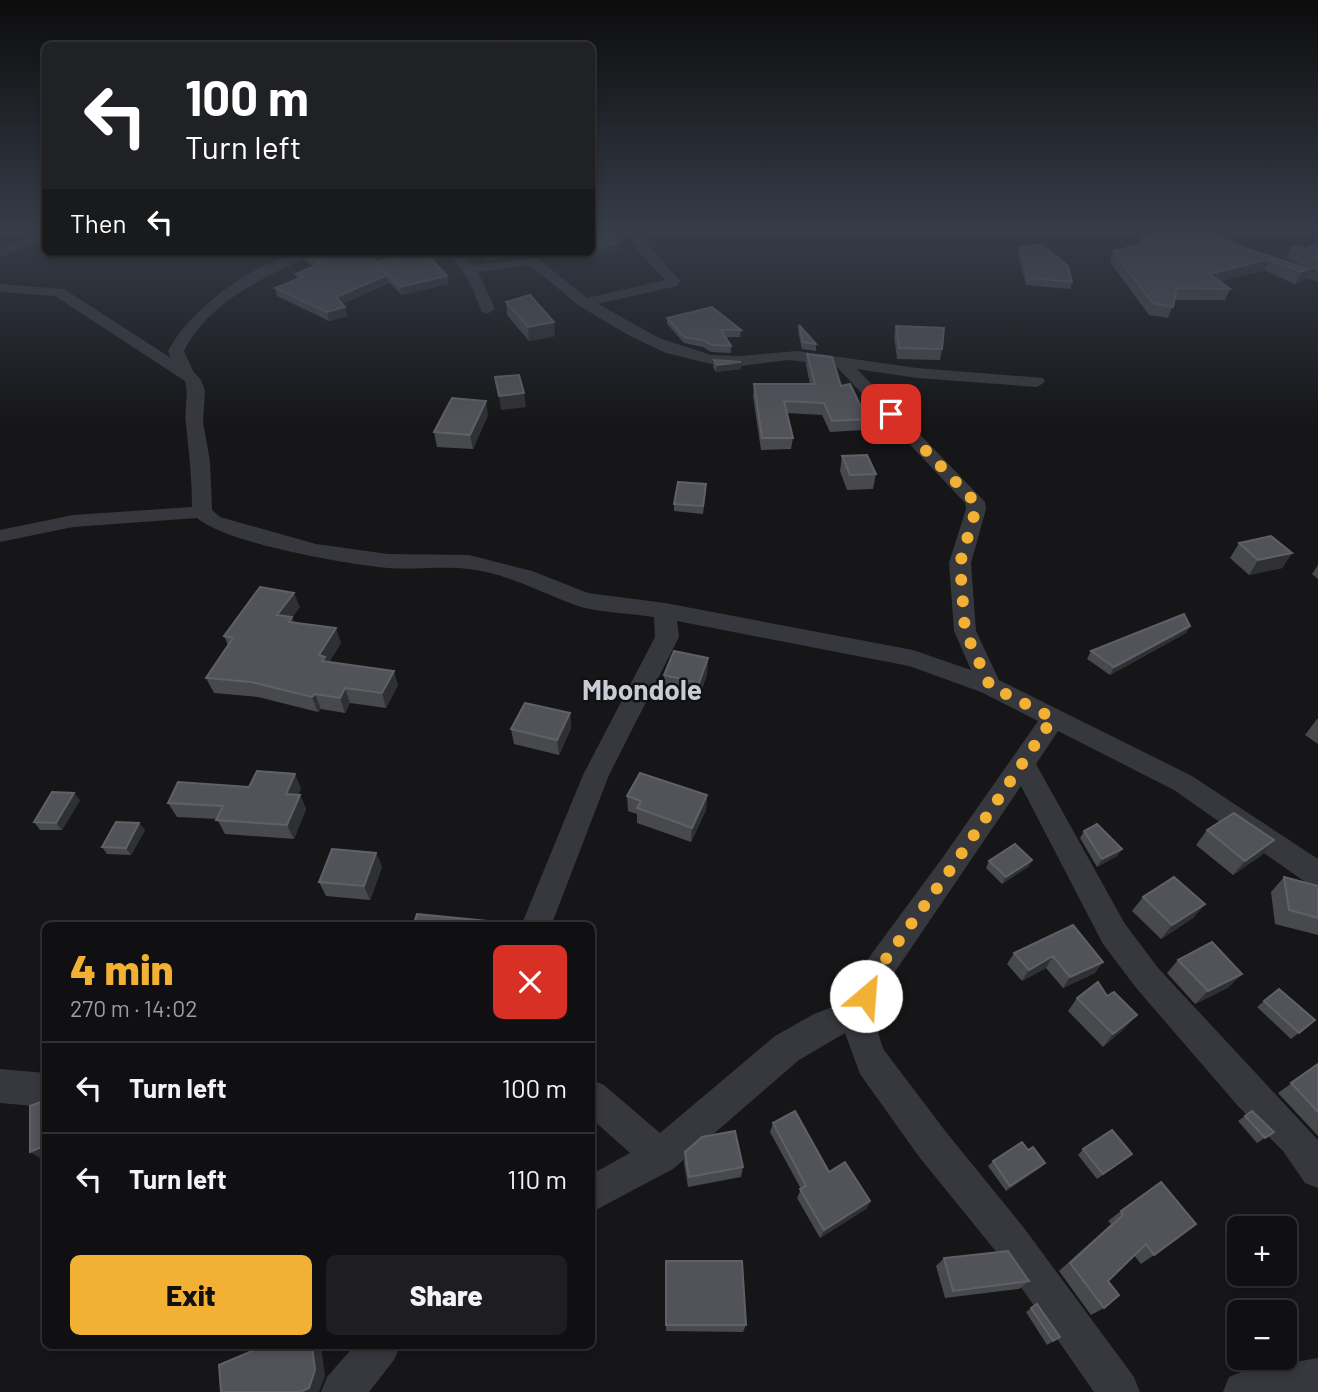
<!DOCTYPE html>
<meta charset="utf-8">
<style>
:root{--surface:#101012;--page:#1e1e20;--text:#f1f3f6;--muted:#9c9d9f;--line:#303032;--accent:#f2b134}
body{margin:0;font-family:Barlow,sans-serif;background:var(--page);color:var(--text);height:100vh;display:flex;flex-direction:column;font-size:26px;white-space:nowrap}
*{box-sizing:border-box;margin:0}
p{font-size:23px;color:var(--muted)}
.icon{flex:none;width:38px;height:38px;fill:none;stroke:currentColor;stroke-width:2;stroke-linecap:round;stroke-linejoin:round}
.map{position:relative;flex:1;overflow:hidden}
.panel{position:absolute;left:42px;top:922px;width:553px;height:427px;display:flex;flex-direction:column;background:var(--surface);border-radius:10px;box-shadow:0 4px 10px #0003,0 0 0 2px var(--line)}
.panel>*{flex:none}
.hud{position:absolute;left:42px;top:42px;width:553px;height:214px;border-radius:10px;box-shadow:0 4px 10px #0003,0 0 0 2px var(--line);background:#202124;color:#fff;overflow:hidden}
.buttons{position:absolute;left:1227px;top:1216px;display:grid;gap:14px}
.buttons a{display:grid;place-items:center;width:70px;height:70px;border-radius:10px;background:var(--surface);box-shadow:0 4px 10px #0003,0 0 0 2px var(--line);font-size:35px}
.pin{position:absolute;display:grid;place-items:center;width:60px;height:60px;color:#fff;margin:-30px;border-radius:14px;box-shadow:0 4px 10px #0006}
.me{position:absolute;width:77px;margin:-38px;rotate:27deg;stroke-linejoin:round;filter:drop-shadow(0 0 5px #0008)}
.turn{display:flex;align-items:center;gap:24px;height:147px;padding:0 28px;font-size:32px}
.turn .icon{width:91px;height:91px;stroke-width:2.5}
.turn b{display:block;font-size:49px;line-height:60px}
.then{display:flex;align-items:center;height:66px;padding:0 28px;background:#0003;gap:14px;font-size:26px}
.round{display:grid;place-items:center;flex:none;width:74px;height:74px;border-radius:10px;background:var(--page)}
.headline{display:flex;align-items:center;justify-content:space-between;height:119px;padding:0 28px}
h1{font-size:42px;font-weight:800;line-height:52px;color:var(--accent)}
.cta{display:flex;gap:14px;margin-top:auto;padding:14px 28px}
.cta a{flex:1;height:80px;border-radius:10px;background:var(--accent);color:#111;font-size:28px;font-weight:800;line-height:80px;text-align:center}
.cta a+a{background:var(--page);color:var(--text)}
ul{padding:0;list-style:none}
li{display:flex;align-items:center;gap:21px;height:91px;padding:0 28px;border-top:2px solid var(--line)}
li div{flex:1}
li b{display:block;font-size:26px}
li em{font-style:normal}
.map>svg:first-child{display:block}
.lines{fill:none;stroke-linecap:round;stroke-linejoin:round}
.street{fill:#37383d;fill-rule:evenodd}
.wall{fill:#47494d}
.shaded-wall{fill:#2f3033}
.building{fill:#525359;stroke:#5f6168;stroke-width:2}
.route{stroke:#f2b134;stroke-width:12;stroke-dasharray:0 21.6}
.labels{text-anchor:middle;stroke-width:5;stroke-linejoin:round;paint-order:stroke}
.quarter-label{font-size:28px;font-weight:bold;fill:#c9ccd4;stroke:#111113}
</style>
<div class="map">
<svg width="1318" height="1392" viewBox="0 0 1318 1392">
<rect width="100%" height="100%" fill="#161618"/>
<g class="lines">
<!-- street -->
<path class="street" d="M46 230V239L0 257V248Z
M626 230H639L648 245 680 281 677 286 598 304 659 338 711 355 740 356 797 351 917 368 1043 378 1045 382 1037 387 917 378 857 369 985 502 986 509 971 563 976 631 999 680 1192 776 1318 859V887L1308 884 1174 790 1058 731 1036 764 1125 924 1159 969 1318 1140V1188L1305 1183 1283 1151 1238 1106 1137 989 1103 944 1021 786 884 988C877 1010 874 1028 884 1050L946 1132 1024 1228 1134 1377 1140 1392H1094L998 1254 920 1158 860 1074 845 1033 799 1060 673 1169 592 1212V1174L630 1153 592 1119V1080L604 1085 660 1133 775 1036 814 1014 848 1001 859 971 943 857 1038 721 981 692 909 666 677 621 679 637 609 775 551 926H521L583 775 655 637 654 617C629 613 599 613 575 605 540 592 506 573 468 569 442 566 414 570 388 568 346 564 228 544 197 518L73 527 0 542V530L73 515 192 507C192 479 189 453 186 425 184 410 189 396 185 381L55 296 0 292V284L64 289 171 358 168 351C190 308 265 252 314 252 305 260 291 265 280 270 242 289 203 312 184 351L193 371 201 380 205 391 203 422 210 461 212 510 220 517 316 544 388 554 469 555 532 571 588 593 665 603 913 650 971 670 954 631 949 563 966 509 965 503 836 366 789 360 740 366 711 364 666 353 630 336 578 305 530 265 478 272 495 309 487 314 482 312 468 279 448 252H462L472 265 537 258 587 298 665 280 637 250Z
M1276 260 1318 273V282L1271 267 1269 264Z
M0 1069 46 1073V1107L0 1103Z
M354 1346H400L394 1360 369 1392H321L327 1377Z
M1318 1358V1392H1223L1229 1377 1244 1371Z"/>
</g>
<!-- wall -->
<path class="wall" d="M592 230 619 243V251L595 256 591 252Z
M1153 230 1242 247 1309 269 1304 280 1295 284 1264 270 1220 281 1230 289 1225 300H1175L1168 318 1149 315 1110 262 1113 251 1139 245 1142 237H1150Z
M1318 245V272L1286 258 1291 248 1305 249Z
M1020 247 1072 282 1070 289 1026 285 1018 254Z
M476 252H570L541 258 527 256 524 253 487 261Z
M303 253 376 262 447 276 448 284 402 295 388 281 389 283 342 304 347 316 329 321 277 296 275 288 297 279 296 274 314 266 305 261Z
M506 302 555 336 529 341 507 315Z
M667 318 741 330 740 337H726L731 346V353L711 352 703 347 684 343 667 324Z
M799 325 816 344V351L802 349 798 332Z
M896 326 942 349 940 360 897 359 894 336Z
M807 354 841 386 867 419 864 430 830 432 822 415 787 413 793 438 791 449 761 450 753 396 754 384H810L806 365Z
M714 360 741 369 716 372 713 367Z
M488 415 473 449 437 447 434 432Z
M842 456 876 474 873 489 847 490 840 471Z
M706 492 703 514 674 511V504Z
M1239 543 1292 553 1282 568 1249 575 1230 558Z
M1318 565V579L1312 574Z
M300 607 292 617 294 622 341 643 329 662 398 685 386 708 350 703 345 713 321 709 318 712 258 697 214 693 206 678 228 645 224 636Z
M1190 626 1186 633 1110 675 1087 659 1091 651Z
M708 658 707 674 699 698 664 690V675Z
M570 713 571 728 559 755 514 744 511 729Z
M1317 719H1318V744L1305 735Z
M249 787 301 788 298 795H300L306 809 294 839 225 834 217 819 177 817 168 803Z
M707 795 706 810 691 842 637 823V814L628 811 627 796Z
M80 800 62 830H40L34 822Z
M145 830 131 855 107 854 102 847Z
M1207 830 1274 840 1262 855 1233 875 1196 845Z
M1084 831 1122 849 1117 856 1097 867 1080 838Z
M376 853 382 867 370 900 326 896 319 882Z
M1032 860 1028 867 1002 884 986 868 989 861Z
M1284 877 1318 886V935L1275 924 1271 892Z
M1143 897 1205 904 1193 918 1161 939 1132 911Z
M1073 925 1095 973 1063 988 1046 968 1022 981 1007 964 1014 953Z
M1178 960 1229 987 1195 1004 1167 973Z
M1077 998 1126 1027 1103 1047 1068 1011Z
M1264 1001 1315 1020 1291 1039 1257 1007Z
M1318 1064V1136L1278 1093Z
M1252 1111 1274 1132 1257 1143 1238 1121Z
M773 1123 829 1172 870 1201 866 1209 820 1238 797 1198 801 1189 770 1132Z
M1083 1149 1126 1159 1097 1179 1078 1155Z
M1028 1150 1045 1163 1040 1168 1006 1191 988 1166 993 1161Z
M685 1152 743 1167 741 1177 688 1187 684 1163Z
M1121 1211 1154 1255 1141 1264 1134 1255 1108 1281 1104 1308 1091 1315 1059 1271 1111 1224 1108 1221Z
M944 1258 1029 1281 1019 1289 945 1298 936 1266Z
M666 1261 746 1325 743 1332 666 1331Z
M1037 1304 1060 1337 1047 1345 1026 1312Z"/>
<!-- shaded-wall -->
<path class="shaded-wall" d="M0 230H29L31 233 0 237Z
M619 243V251L595 256V248Z
M492 252H524V253L487 261 486 253Z
M540 252H570L541 258Z
M1269 259 1264 270 1205 285 1210 274Z
M1309 269 1304 280 1295 284 1301 272Z
M387 275 389 283 338 305 336 297Z
M447 276 448 284 402 295 400 287Z
M345 307 347 316 329 321 327 312Z
M554 322 555 336 529 341 528 327Z
M741 362V369L716 372 717 365Z
M524 393 526 407 501 410 499 396Z
M486 401 488 415 473 449 470 435Z
M1292 553 1282 568 1249 575 1258 560Z
M294 593 300 607 292 617 298 632 277 615Z
M1190 626 1186 633 1110 675 1114 667Z
M336 628 341 643 325 669 319 655Z
M708 658 707 674 699 698V683Z
M394 671 398 685 386 708 382 693Z
M345 688 350 703 345 713 340 698Z
M315 694 321 709 318 712 312 697Z
M570 713 571 728 559 755 557 740Z
M295 774 301 788 292 808 286 794Z
M74 793 80 800 62 830 56 823Z
M300 795 306 809 294 839 287 825Z
M707 795 706 810 691 842 692 828Z
M139 823 145 830 131 855 126 848Z
M1274 840 1262 855 1233 875 1245 861Z
M1122 849 1117 856 1097 867 1102 859Z
M376 853 382 867 370 900 364 886Z
M1032 860 1028 867 1002 884 1006 877Z
M1205 904 1193 918 1161 939 1172 925Z
M1053 956 1046 968 1022 981 1029 970Z
M1103 962 1095 973 1063 988 1070 977Z
M1242 974 1229 987 1195 1004 1208 991Z
M1137 1015 1126 1027 1103 1047 1113 1034Z
M46 1145V1162L30 1152Z
M1045 1163 1040 1168 1006 1191 1010 1186Z
M870 1201 866 1209 820 1238 824 1230Z
M312 1346H321L325 1376 319 1392H300Z"/>
<!-- building -->
<path class="building" d="M592 230H611L619 243 595 248 592 245Z
M1153 230H1203L1242 247 1309 269 1301 272 1269 259 1210 274 1230 289 1177 288 1173 307 1153 303 1113 251 1153 242 1142 237 1164 236Z
M1041 244 1068 266 1072 282 1028 278 1020 247Z
M1318 245V259L1291 248 1298 246 1305 249Z
M305 252H368L376 262 425 252 447 276 400 287 378 264 387 275 336 297 345 307 327 312 275 288 303 277 296 274 321 263 303 253Z
M530 295 554 322 528 327 506 302Z
M712 307 741 330H721L731 346 712 345 703 340 684 337 667 318Z
M799 325 816 344 803 342Z
M896 326 944 328 942 349 899 348Z
M807 354 832 357 841 386 850 384 867 419 832 421 824 403 784 401 793 438H762L754 384H815Z
M714 360 741 362 717 365Z
M519 375 524 393 499 396 495 377Z
M452 398 486 401 470 435 434 432Z
M867 455 876 474 850 475 842 456Z
M678 482 706 484 703 506 674 504Z
M1271 536 1292 553 1258 560 1239 543Z
M260 587 294 593 277 615 292 617 289 622 336 628 319 655 325 657 322 661 394 671 382 693 345 688 340 698 315 694 312 697 251 682 206 678 233 638 224 636Z
M1184 614 1190 626 1114 667 1091 651Z
M674 651 708 658 699 683 664 675Z
M525 703 570 713 557 740 511 729Z
M257 771 295 774 286 794 300 795 287 825 216 820 223 806 168 803 178 782 249 787Z
M640 773 707 795 692 828 637 808 641 801 627 796Z
M52 792 74 793 56 823 34 822Z
M1234 813 1274 840 1245 861 1207 830Z
M116 822 139 823 126 848 102 847Z
M1097 824 1122 849 1102 859 1084 831Z
M1015 844 1032 860 1006 877 989 861Z
M332 849 376 853 364 886 319 882Z
M1174 877 1205 904 1172 925 1143 897Z
M1284 877 1318 886V918L1289 910Z
M417 914 497 922 496 926H413Z
M1073 925 1103 962 1070 977 1053 956 1029 970 1014 953Z
M1212 942 1242 974 1208 991 1178 960Z
M1098 982 1107 996 1114 992 1137 1015 1113 1034 1077 998Z
M1279 989 1315 1020 1299 1033 1264 1001Z
M1318 1064V1112L1291 1083Z
M46 1100V1145L30 1152V1106Z
M795 1111 829 1172 845 1162 870 1201 824 1230 800 1189 806 1186 773 1123Z
M1252 1111 1274 1132 1265 1138 1245 1116Z
M1112 1130 1132 1154 1103 1174 1083 1149Z
M735 1131 743 1167 689 1177 685 1152 702 1137Z
M1022 1142 1028 1150 1033 1147 1045 1163 1010 1186 993 1161Z
M1161 1182 1196 1224 1154 1255 1146 1244 1108 1281 1119 1295 1104 1308 1070 1263 1123 1215 1121 1211Z
M1008 1251 1029 1281 953 1291 944 1258Z
M666 1261H742L746 1325H666Z
M1037 1304 1060 1337 1053 1341 1031 1308Z
M256 1346H312L315 1370 309 1388 300 1392H221L219 1365 257 1349Z"/>
<!-- sky -->
<linearGradient id="sky" x2="0" y2="1"><stop stop-color="#0c0c0d"/><stop offset="0.54" stop-color="#363c48"/><stop offset="1" stop-color="#363c48" stop-opacity="0"/></linearGradient>
<rect width="1318" height="425" fill="url(#sky)"/>
<g class="lines">
<!-- route -->
<path class="route" d="M866 996 870 981 953 866 1053 718 990 686 965 631 960 563 976 509 975 502 891 414"/>
</g>
<g class="labels">
<!-- quarter labels -->
<g class="quarter-label">
<text x="642" y="700">Mbondole</text>
</g>
</g>
</svg>
<div class="buttons">
<a>+</a>
<a>−</a>
</div>
<div class="pin" style="left:891px;top:414px;background:#d93025"><svg class="icon" aria-label="arrive" viewBox="0 0 24 24"><path d="M6 21V4h12l-3 4 3 4H6"/></svg></div>
<svg class="me" style="left:866px;top:996px" viewBox="-20 -20 40 40"><circle r="19" fill="#fff"/><path d="M0-13L10 11 0 6-10 11z" fill="#f2b134"/></svg>
<div class="hud">
<div class="turn"><svg class="icon" aria-label="left" viewBox="0 0 24 24"><path d="M17 20v-9H6M10 6l-5 5 5 5"/></svg><div><b>100 m</b>Turn left</div></div>
<div class="then">Then<svg class="icon" aria-label="left" viewBox="0 0 24 24"><path d="M17 20v-9H6M10 6l-5 5 5 5"/></svg></div>
</div>
<section class="panel">
<div class="headline"><div><h1>4 min</h1><p>270 m · 14:02</p></div><a class="round" style="background:#d93025;color:#fff"><svg class="icon" aria-label="close" viewBox="0 0 24 24"><path d="M6 6l12 12M18 6L6 18"/></svg></a></div>
<ul>
<li><svg class="icon" aria-label="left" viewBox="0 0 24 24"><path d="M17 20v-9H6M10 6l-5 5 5 5"/></svg><div><b>Turn left</b></div><em>100 m</em></li>
<li><svg class="icon" aria-label="left" viewBox="0 0 24 24"><path d="M17 20v-9H6M10 6l-5 5 5 5"/></svg><div><b>Turn left</b></div><em>110 m</em></li>
</ul>
<div class="cta"><a>Exit</a><a>Share</a></div>
</section>
</div>
